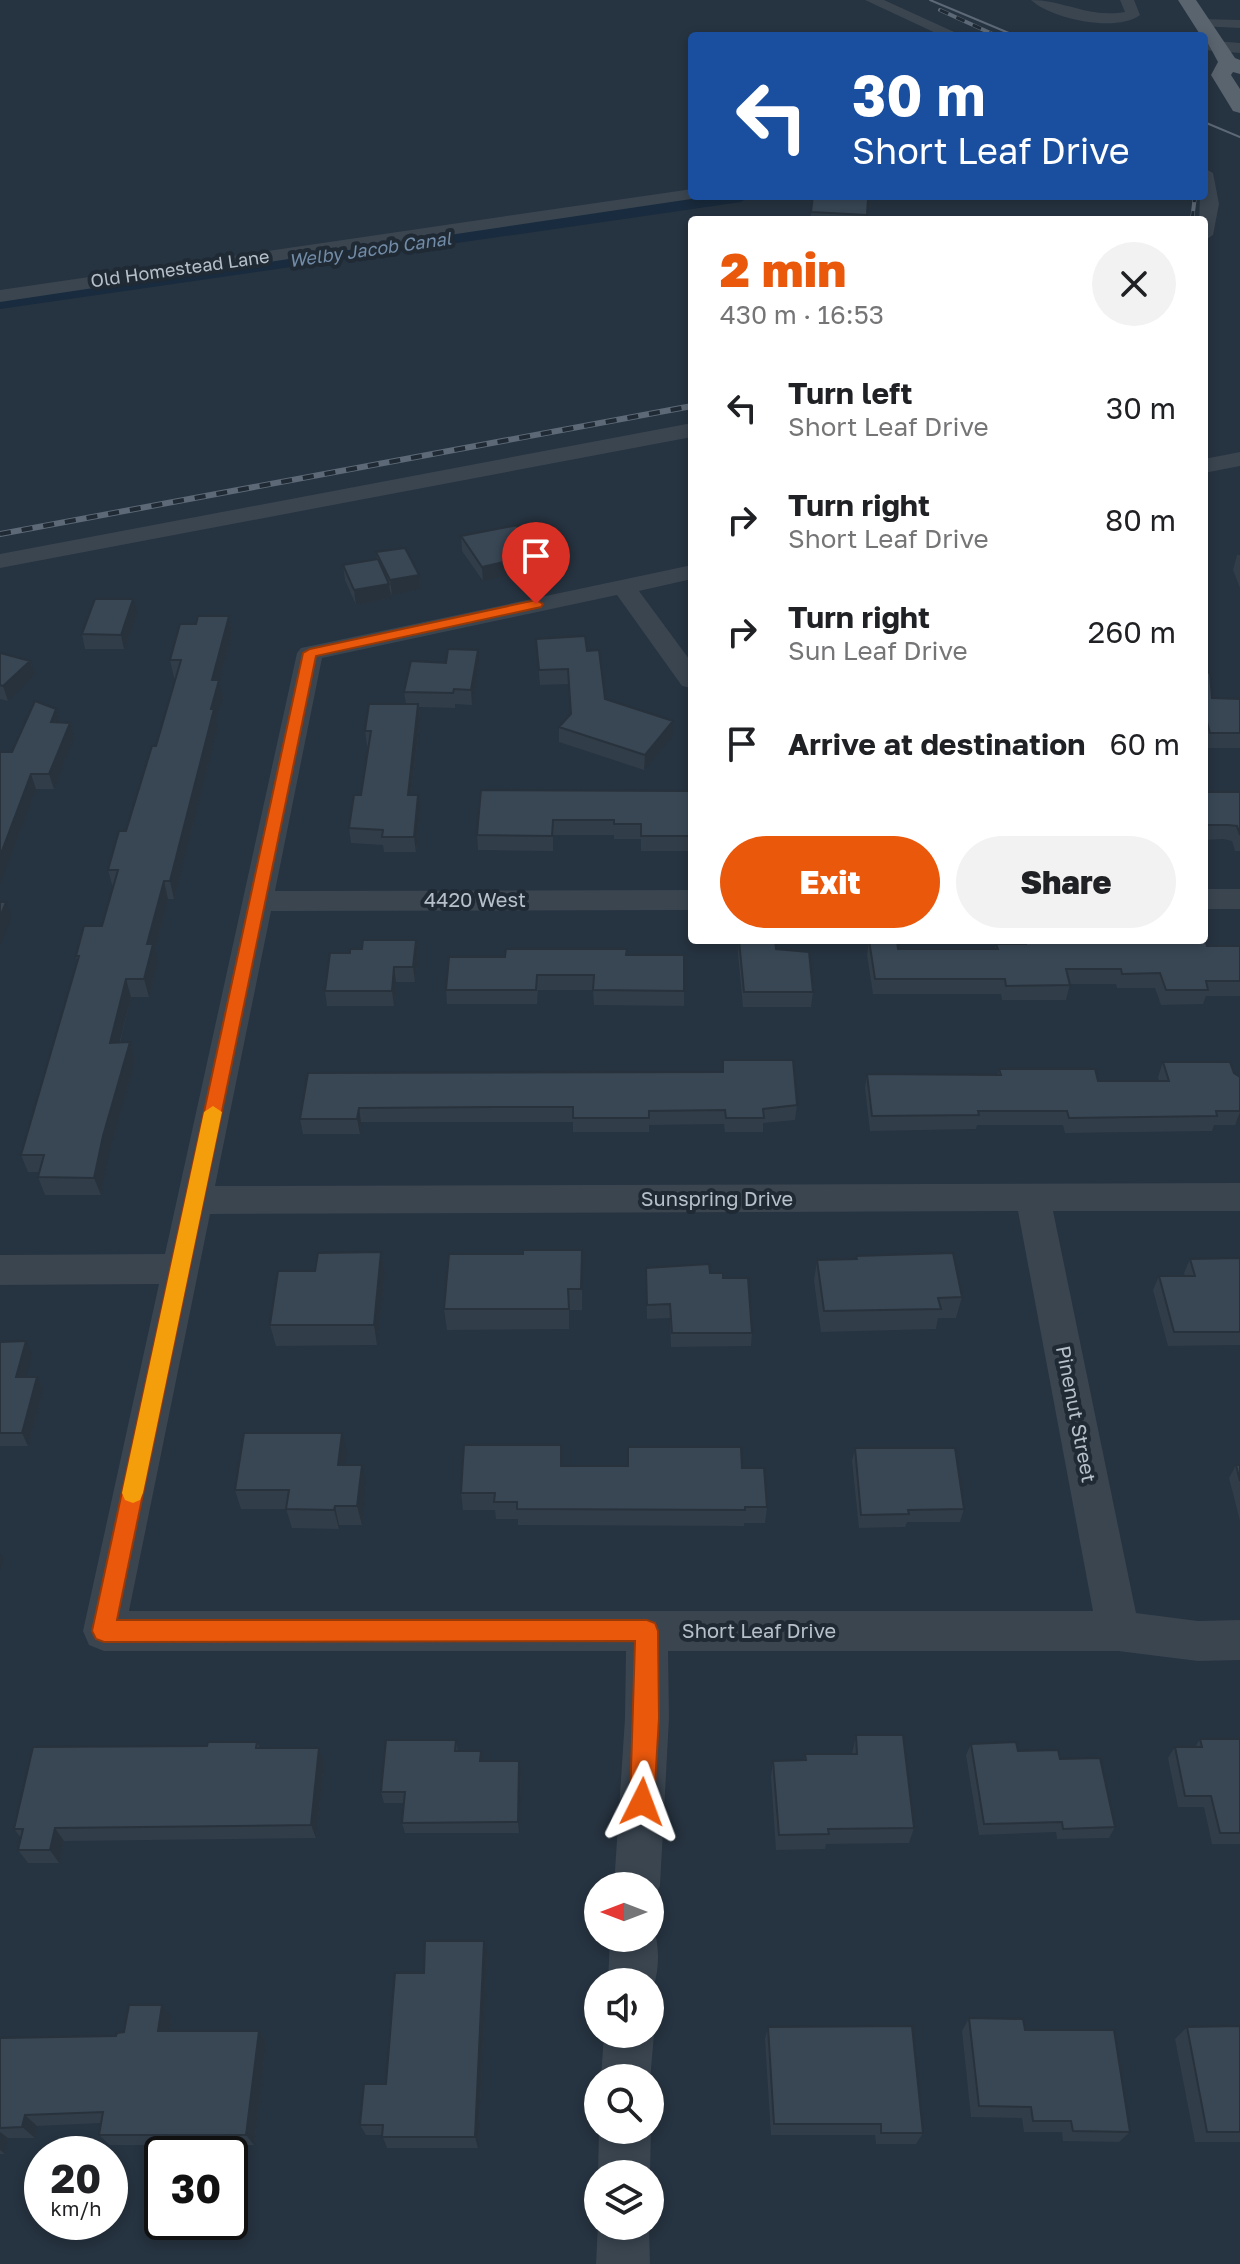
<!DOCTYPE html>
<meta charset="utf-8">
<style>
:root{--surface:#fff;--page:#f2f2f2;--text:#202124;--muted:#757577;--accent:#ea580c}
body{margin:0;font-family:"Golos Text",sans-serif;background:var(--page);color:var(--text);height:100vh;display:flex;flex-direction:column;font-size:30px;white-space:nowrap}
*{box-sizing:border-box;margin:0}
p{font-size:26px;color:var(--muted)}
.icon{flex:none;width:44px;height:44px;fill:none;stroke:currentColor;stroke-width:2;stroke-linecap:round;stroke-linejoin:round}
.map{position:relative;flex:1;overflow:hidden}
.side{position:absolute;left:688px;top:216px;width:520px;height:728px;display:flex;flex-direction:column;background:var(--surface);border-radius:8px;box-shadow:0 4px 12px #0003}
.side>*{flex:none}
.top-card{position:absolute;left:688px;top:32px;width:520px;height:168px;border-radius:8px;box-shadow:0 4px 12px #0003;background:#1a4fa0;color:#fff;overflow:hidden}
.needle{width:52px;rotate:270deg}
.controls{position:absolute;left:584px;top:1872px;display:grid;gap:16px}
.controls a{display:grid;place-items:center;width:80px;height:80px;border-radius:50%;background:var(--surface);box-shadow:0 4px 12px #0003;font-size:40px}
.speed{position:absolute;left:24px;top:2136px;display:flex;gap:16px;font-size:40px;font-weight:700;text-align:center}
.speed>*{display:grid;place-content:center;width:104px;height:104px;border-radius:50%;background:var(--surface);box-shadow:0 4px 12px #0003;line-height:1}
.speed small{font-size:20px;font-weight:400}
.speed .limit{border:4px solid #111;border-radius:12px;background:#fff;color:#111}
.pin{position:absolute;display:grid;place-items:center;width:68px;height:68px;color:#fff;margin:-82px -34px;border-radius:50% 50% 50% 0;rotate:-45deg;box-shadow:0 0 8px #0007}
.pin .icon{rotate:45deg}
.me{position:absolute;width:88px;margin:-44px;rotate:3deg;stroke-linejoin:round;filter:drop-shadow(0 0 6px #0008)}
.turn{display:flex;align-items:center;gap:28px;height:168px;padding:0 32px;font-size:36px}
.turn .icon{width:104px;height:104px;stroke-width:2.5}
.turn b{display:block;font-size:56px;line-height:68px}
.round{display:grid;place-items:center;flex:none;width:84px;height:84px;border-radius:42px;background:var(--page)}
.headline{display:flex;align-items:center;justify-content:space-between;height:136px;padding:0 32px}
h1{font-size:48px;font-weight:800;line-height:60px;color:var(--accent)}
.action{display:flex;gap:16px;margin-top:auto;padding:16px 32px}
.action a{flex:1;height:92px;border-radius:48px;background:var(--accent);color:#fff;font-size:32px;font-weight:800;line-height:92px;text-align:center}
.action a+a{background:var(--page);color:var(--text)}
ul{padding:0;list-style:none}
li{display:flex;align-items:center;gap:24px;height:112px;padding:0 32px}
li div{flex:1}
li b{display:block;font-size:30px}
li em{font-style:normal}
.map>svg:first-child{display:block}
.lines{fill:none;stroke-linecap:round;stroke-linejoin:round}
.canal{fill:#192b3e;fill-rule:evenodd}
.minor{fill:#3a4550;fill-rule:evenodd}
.major{fill:#59646f;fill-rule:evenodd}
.tram{stroke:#5d6976;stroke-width:2}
.rail-far1-casing{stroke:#5d6976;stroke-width:4}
.rail-casing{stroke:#5d6976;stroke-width:6}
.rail-far1{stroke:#1f2a35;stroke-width:3;stroke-dasharray:9;stroke-linecap:butt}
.rail{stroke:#1f2a35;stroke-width:4;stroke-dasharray:11;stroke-linecap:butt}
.wall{fill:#313d49}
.shaded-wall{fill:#28323c}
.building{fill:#394755;stroke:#28323c;stroke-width:2}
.route{fill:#ea580c;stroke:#983908;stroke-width:2}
.slow{fill:#f59e0b}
.labels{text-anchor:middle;stroke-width:8;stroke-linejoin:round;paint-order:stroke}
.far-water-label{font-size:18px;font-style:italic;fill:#728ca7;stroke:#1f2a35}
.far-street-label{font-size:18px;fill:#b7c0ca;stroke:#1f2a35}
.street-label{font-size:20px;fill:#b7c0ca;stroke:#1f2a35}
</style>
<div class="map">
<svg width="1240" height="2264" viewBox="0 0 1240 2264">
<rect width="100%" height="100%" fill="#263340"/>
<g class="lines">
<!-- canal -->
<path class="canal" d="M701 196H750L741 202 0 309V297Z"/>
<!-- minor -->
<path class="minor" d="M865 0H884L963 36H942Z
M1031 0C1064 0 1088 18 1125 12L1120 0H1134L1140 15C1117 33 1051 19 1031 0Z
M1203 19 1240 20V28L1198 26V20Z
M1204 40 1240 43V53L1204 50Z
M1204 168 1213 173 1219 204 1213 235 1204 241V220H1199L1200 196H1204Z
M692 189V196L698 198 0 302V290Z
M692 423V437L0 568V554Z
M1240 452V466L1204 473V459Z
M692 565V579L639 591 692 663V688L682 686 617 595 322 658 275 891 692 890V910L271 911 215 1186 1240 1183V1211H1053L1136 1613 1198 1621 1240 1620V1660L1198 1661 1118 1651H668L669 1718 660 1886 650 1904V1886H614L625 1718 626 1651H104L89 1645 83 1631 159 1284 0 1285V1255L165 1254 297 653 301 648ZM1018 1211 1093 1611H129L210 1214Z
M1204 889H1240V909H1204Z
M651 1921C661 1945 660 1973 650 1997V1982H608L610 1938H650Z
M650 2025 654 2034 650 2081V2078H601L604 2034H650Z
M650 2129 651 2130 650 2174H598L599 2130Z
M598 2223V2226H649L650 2264H596Z"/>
<!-- major -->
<path class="major" d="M1178 0H1196L1235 58 1240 60V74L1233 72 1231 75 1240 89V113L1233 111 1211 75 1218 62 1204 36H1201Z"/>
<!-- tram -->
<path class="tram" d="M930 0 1016 36
M1204 122 1240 137"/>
<!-- rail-far1 casing -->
<g class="rail-far1-casing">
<path id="rail-far1" d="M940 10 997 36
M1192 220 1195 196"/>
</g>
<!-- rail casing -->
<g class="rail-casing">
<path id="rail" d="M0 534 692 406"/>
</g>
<!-- rail-far1 -->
<use href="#rail-far1" class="rail-far1"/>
<!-- rail -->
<use href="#rail" class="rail"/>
</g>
<!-- wall -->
<path class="wall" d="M689 92H692V116L688 110Z
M868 198 866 220H810L811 212Z
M518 525V539L513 569V575L483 581 462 551 461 536Z
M376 552 419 575 420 589 392 595 390 591 391 598 356 605 345 580 343 565 377 559Z
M1237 555H1240V588L1233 570Z
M137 614 124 649H85L82 634Z
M229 616 232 633 219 682 223 697 216 720 218 726 174 899H168L155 949 158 961 149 997H131L120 1043 130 1042 135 1060 109 1154 101 1195H45L38 1177 39 1172H28L21 1155 77 961 76 956 102 926 113 888 108 870 126 831 156 746 176 678H174L170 660Z
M536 639 587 651 605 699 673 721V736L644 770 559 742V727L571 714 569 684 540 685Z
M0 653 30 661 35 675 8 701 0 699Z
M479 664 472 705 455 704V708L419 707 420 719 411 795 420 810 416 852H384L383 845 351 843 349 828 361 795 368 746H367L365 731 406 704 404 692Z
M1204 672 1212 698 1240 699V748H1206L1204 742Z
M56 709 60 723H70L74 737 54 789H36L0 885V752H12Z
M692 791V851H641V839H614V835H553V851L478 850 477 835Z
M1204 792H1240V851H1235L1232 841 1223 839 1204 840Z
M416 940 418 955 415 982H396L394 1006H327L325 991 350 953 362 949Z
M739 940 776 949 813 992 811 1007H743L738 954Z
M869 940 898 949H995L996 944H1024L1025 940H1174L1175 942 1207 946H1240V996H1206L1203 1004 1161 1005 1155 988H1117L1116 984H1070L1066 1000H1002L1001 994H873L867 955Z
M626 955 684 991V1006L594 1005 593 990H538L537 1004H447L446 990 505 957Z
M723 1060 797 1105 795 1120 763 1123V1132H725L724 1124 649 1125V1132H573V1122H361L360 1134H303L300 1119 308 1073 722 1072Z
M1163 1062 1234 1073 1240 1077V1120L1235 1125H1214L1212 1131 1065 1133 1063 1125H977L976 1129 870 1131 865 1088 867 1074 998 1075 999 1069 1098 1081H1159L1158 1077Z
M582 1250V1310H569V1329L447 1330 444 1309 523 1254Z
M381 1252 385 1273 377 1345 276 1346 270 1325 315 1271Z
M856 1256 962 1297 956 1318H938L936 1329 821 1332 814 1281 817 1260 856 1259Z
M1240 1258V1345L1168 1346 1153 1290 1159 1276H1185L1184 1273 1190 1259Z
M646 1268 710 1273 723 1278 752 1333 751 1346 671 1347 670 1318 647 1319Z
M0 1342 32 1355 26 1377H37L43 1390 28 1446H0Z
M855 1448 964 1509 960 1522H907L905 1527 859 1528 852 1461Z
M347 1453 345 1465 366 1484 362 1525H339V1529L292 1528 286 1509H241L235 1490Z
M1236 1465H1240V1521L1229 1478Z
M562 1466 742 1468 767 1507 765 1523H744V1526L518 1525V1519H496L495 1510H463L461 1493Z
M856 1735 914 1828 909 1843 826 1844 825 1849 776 1850 771 1777 773 1761 804 1760 805 1754H852Z
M1200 1739H1240V1844H1212L1204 1807H1178L1168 1758 1175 1747H1195Z
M456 1740 458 1751 483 1761 521 1772 519 1833H405L402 1823 404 1803H384L381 1792Z
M257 1742 260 1748H319L324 1762 316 1838 64 1841 59 1863H28L18 1850 21 1838 14 1829 207 1746Z
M971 1744 1060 1759 1115 1827 1109 1838 1057 1839 1056 1832 979 1835 966 1755Z
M487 1954 478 2148H387L382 2135H366L360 2125 386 2084 424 1973Z
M162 2005 172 2018 170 2031H259L266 2043 254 2145H110L99 2135 101 2123 37 2126 35 2138H8L5 2154H0V2038L116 2036 124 2032Z
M969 2018 1025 2030 1130 2132 1119 2142 1063 2141 1062 2132H1024L1022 2118 971 2117 962 2031Z
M1240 2026V2142H1195L1175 2039 1187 2027Z
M768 2027 923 2133 916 2144H876L875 2135H771L765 2039Z"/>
<!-- shaded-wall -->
<path class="shaded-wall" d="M518 525V539L513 569V575L483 581 482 567 509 555Z
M419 575 420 589 392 595 390 580Z
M389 584 391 598 356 605 354 590Z
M133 599 137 614 124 649 121 635Z
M229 616 232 633 219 682 223 697 216 720 218 726 174 899 170 881 211 709 212 680Z
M478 650 479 664 472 705 471 690Z
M30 661 35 675 8 701 3 686Z
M418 704 420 719 409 810 408 795Z
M56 709 60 724 51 722Z
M673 721V736L644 770 645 755Z
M70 723 74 737 54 789 49 774Z
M31 774 36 789 0 885V856Z
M418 795 420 810 416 852 414 837Z
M164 881 168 899 155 949 158 961 149 997 144 979 147 944Z
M6 902 11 917 0 946V917Z
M416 940 418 955 415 982 413 967Z
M394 967 396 982 394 1006 392 991Z
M126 979 131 997 115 1060 110 1043Z
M130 1042 135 1060 109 1154 101 1195 94 1178 103 1136Z
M359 1108 361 1122 360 1134 357 1119Z
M1240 1112V1120L1235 1125Z
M381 1252 385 1273 377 1345 374 1325Z
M26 1341 32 1355 23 1390 16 1377Z
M37 1377 43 1390 28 1446 22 1433Z
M342 1433 347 1453 343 1484 338 1465Z
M362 1465 366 1484 362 1525 357 1506Z
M335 1506 339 1525V1529L334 1510Z
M0 1553 3 1558 0 1571Z
M319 1748 324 1762 316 1838 311 1825Z
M519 1761 521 1772 519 1833 518 1822Z
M55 1828 64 1841 59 1863 50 1850Z
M484 1941 487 1954 478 2148 475 2137Z
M162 2005 172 2018 168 2043 158 2031Z
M259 2031 266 2043 254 2145 246 2135Z
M25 2115 37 2126 35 2138 22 2127Z
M0 2132 8 2138 5 2154 0 2150Z"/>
<!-- building -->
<path class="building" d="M813 196H867L868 198 867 215 811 212Z
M518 525 512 554 509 555 512 560 482 567 461 536Z
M405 548 419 575 390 580 376 552Z
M378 559 389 584 354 590 343 565Z
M95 599H133L121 635 82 634Z
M198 616H229L212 680H219L211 709H214L170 881H164L147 944H153L144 979H126L110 1043 130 1042 103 1136 94 1178 38 1177 44 1155H21L79 956H76L84 926H102L118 870H108L119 831H126L152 746H156L181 660H170L180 624H196Z
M585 636 587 651 599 650 605 699 673 721 645 755 559 727 571 714 568 669 539 670 536 639Z
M448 649 478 650 471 690 454 689 453 693 404 692 411 661 446 663Z
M0 653 30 661 3 686 0 685Z
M1204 672 1210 673 1212 698 1240 699V733H1210L1206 719 1204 720Z
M35 701 56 709 51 722 70 723 49 774H31L0 856V752H12Z
M369 704H418L408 795H418L414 837H382L383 830 349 828 354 795H361L371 731H365Z
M481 790 692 791V836H641V824H614V820H553L552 836 477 835Z
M1204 792H1240V835L1237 826 1228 825H1204Z
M0 902H6L0 917Z
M363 940H416L413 967H394L392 991H325L330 953H350V949H362Z
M739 940H775L776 949 809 952 813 992H744Z
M869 940H897L898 949H998L996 944H1026V940H1174L1175 942H1206L1207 946H1240V981H1206L1208 990H1166L1160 973 1122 974 1121 969H1066L1070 985 1006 986 1005 979H875Z
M506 949H627L626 955H684V991L593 990 594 975H537L536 990H446L449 957H505Z
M723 1060H793L797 1105 763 1109 764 1118H726L725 1110 649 1111V1118H573V1107H493L359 1108 357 1119H300L308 1073 723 1072Z
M1163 1062H1230L1234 1073 1240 1077V1111H1216L1217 1116 1069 1118 1067 1111H978L979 1115 872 1116 867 1074 1001 1075 999 1069H1095L1098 1081H1169Z
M523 1250H582L581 1289H568L569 1309H444L449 1254H523Z
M381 1252 374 1325H270L278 1271H315L318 1253Z
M953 1253 962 1297 938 1298 941 1309 824 1311 817 1260 857 1259 856 1256Z
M1240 1258V1332H1174L1159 1276H1195L1190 1259Z
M709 1264 710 1273H723V1278H748L752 1333H672L670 1304 647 1305 646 1268Z
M26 1341 16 1377H37L22 1433H0V1342Z
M244 1433H342L338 1465H362L357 1506H335L334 1510 286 1509 289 1490H235Z
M464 1445H561V1466H628V1447H741L742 1468H764L767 1507H745V1510L517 1509V1502H494L495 1493H461Z
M855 1448H955L964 1509 908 1510 909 1514 861 1515Z
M1236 1465H1240V1481Z
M856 1735H903L914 1828 828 1829 829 1834 779 1835 773 1761 806 1760 805 1754H857Z
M1200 1739H1240V1833H1220L1211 1796H1185L1175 1747H1202Z
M386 1740H456L455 1751H481L480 1761H519L518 1822 402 1823 405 1792H381Z
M208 1742H257L256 1748H319L311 1825 55 1828 50 1850H18L23 1829H14L33 1747 207 1746Z
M1016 1742 1018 1751 1058 1750 1060 1759 1100 1758 1115 1827 1063 1829 1062 1822 984 1824 971 1744Z
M425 1941H484L475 2137H382L383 2125H360L364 2084H386L395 1973H424Z
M129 2005H162L158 2031H259L246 2135H99L103 2112 25 2115 22 2127 0 2128V2038L116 2036 117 2033 124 2032Z
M969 2018 1023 2019 1025 2030H1114L1130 2132 1073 2131 1071 2121H1033L1031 2107 979 2106Z
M912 2026 923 2133H881V2124H774L768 2027Z
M1240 2026V2132H1207L1187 2027Z"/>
<!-- route -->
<path class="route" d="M536 600 543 604 541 607 316 656 117 1620H647L655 1623 658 1631 659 1718 654 1802 651 1811 642 1814 633 1811 630 1802 635 1641 104 1642 96 1639 92 1631 303 653 310 649Z"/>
<!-- slow -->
<path class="slow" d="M213 1106 222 1112 143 1493 140 1500 133 1503 125 1500 122 1493 204 1112Z"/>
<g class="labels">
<!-- far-water labels -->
<g class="far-water-label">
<text transform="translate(370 250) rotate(-8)" y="6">Welby Jacob Canal</text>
</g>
<!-- far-street labels -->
<g class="far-street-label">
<text transform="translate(180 269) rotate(-8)" y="6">Old Homestead Lane</text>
</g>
<!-- street labels -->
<g class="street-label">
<text x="475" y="907">4420 West</text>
<text x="717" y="1206">Sunspring Drive</text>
<text transform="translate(1076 1414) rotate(79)" y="7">Pinenut Street</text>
<text x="759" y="1638">Short Leaf Drive</text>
</g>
</g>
</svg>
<div class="controls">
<a><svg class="needle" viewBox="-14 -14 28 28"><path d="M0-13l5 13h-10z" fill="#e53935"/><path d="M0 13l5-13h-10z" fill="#757577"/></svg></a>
<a><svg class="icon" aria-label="sound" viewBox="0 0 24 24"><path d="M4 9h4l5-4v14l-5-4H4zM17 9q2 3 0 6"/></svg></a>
<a><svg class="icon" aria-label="search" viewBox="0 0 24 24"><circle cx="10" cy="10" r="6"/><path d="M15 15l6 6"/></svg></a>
<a><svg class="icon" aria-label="layers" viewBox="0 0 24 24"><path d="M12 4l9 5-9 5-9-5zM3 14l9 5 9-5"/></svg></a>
</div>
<div class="speed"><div>20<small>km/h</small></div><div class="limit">30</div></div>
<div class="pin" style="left:536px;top:604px;background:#d93025"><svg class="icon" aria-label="arrive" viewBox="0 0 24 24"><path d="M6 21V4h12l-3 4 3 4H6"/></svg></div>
<svg class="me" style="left:642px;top:1802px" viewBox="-20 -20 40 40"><path d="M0-17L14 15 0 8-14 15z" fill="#ea580c" stroke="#fff" stroke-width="4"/></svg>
<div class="top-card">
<div class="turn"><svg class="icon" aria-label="left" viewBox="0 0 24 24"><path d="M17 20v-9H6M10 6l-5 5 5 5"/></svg><div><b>30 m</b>Short Leaf Drive</div></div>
</div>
<section class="side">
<div class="headline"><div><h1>2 min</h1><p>430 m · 16:53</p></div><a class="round"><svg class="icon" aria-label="close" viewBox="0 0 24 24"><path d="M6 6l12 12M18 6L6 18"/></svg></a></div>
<ul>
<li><svg class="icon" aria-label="left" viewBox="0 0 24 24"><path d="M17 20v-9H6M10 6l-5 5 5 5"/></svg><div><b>Turn left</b><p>Short Leaf Drive</p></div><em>30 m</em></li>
<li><svg class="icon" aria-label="right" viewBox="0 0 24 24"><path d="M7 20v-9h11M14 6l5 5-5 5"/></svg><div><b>Turn right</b><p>Short Leaf Drive</p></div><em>80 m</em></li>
<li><svg class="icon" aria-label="right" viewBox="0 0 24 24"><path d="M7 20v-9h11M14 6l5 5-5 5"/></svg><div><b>Turn right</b><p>Sun Leaf Drive</p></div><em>260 m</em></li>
<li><svg class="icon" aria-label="arrive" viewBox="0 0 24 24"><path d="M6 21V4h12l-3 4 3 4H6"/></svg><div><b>Arrive at destination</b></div><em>60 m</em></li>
</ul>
<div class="action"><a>Exit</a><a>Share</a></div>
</section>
</div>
